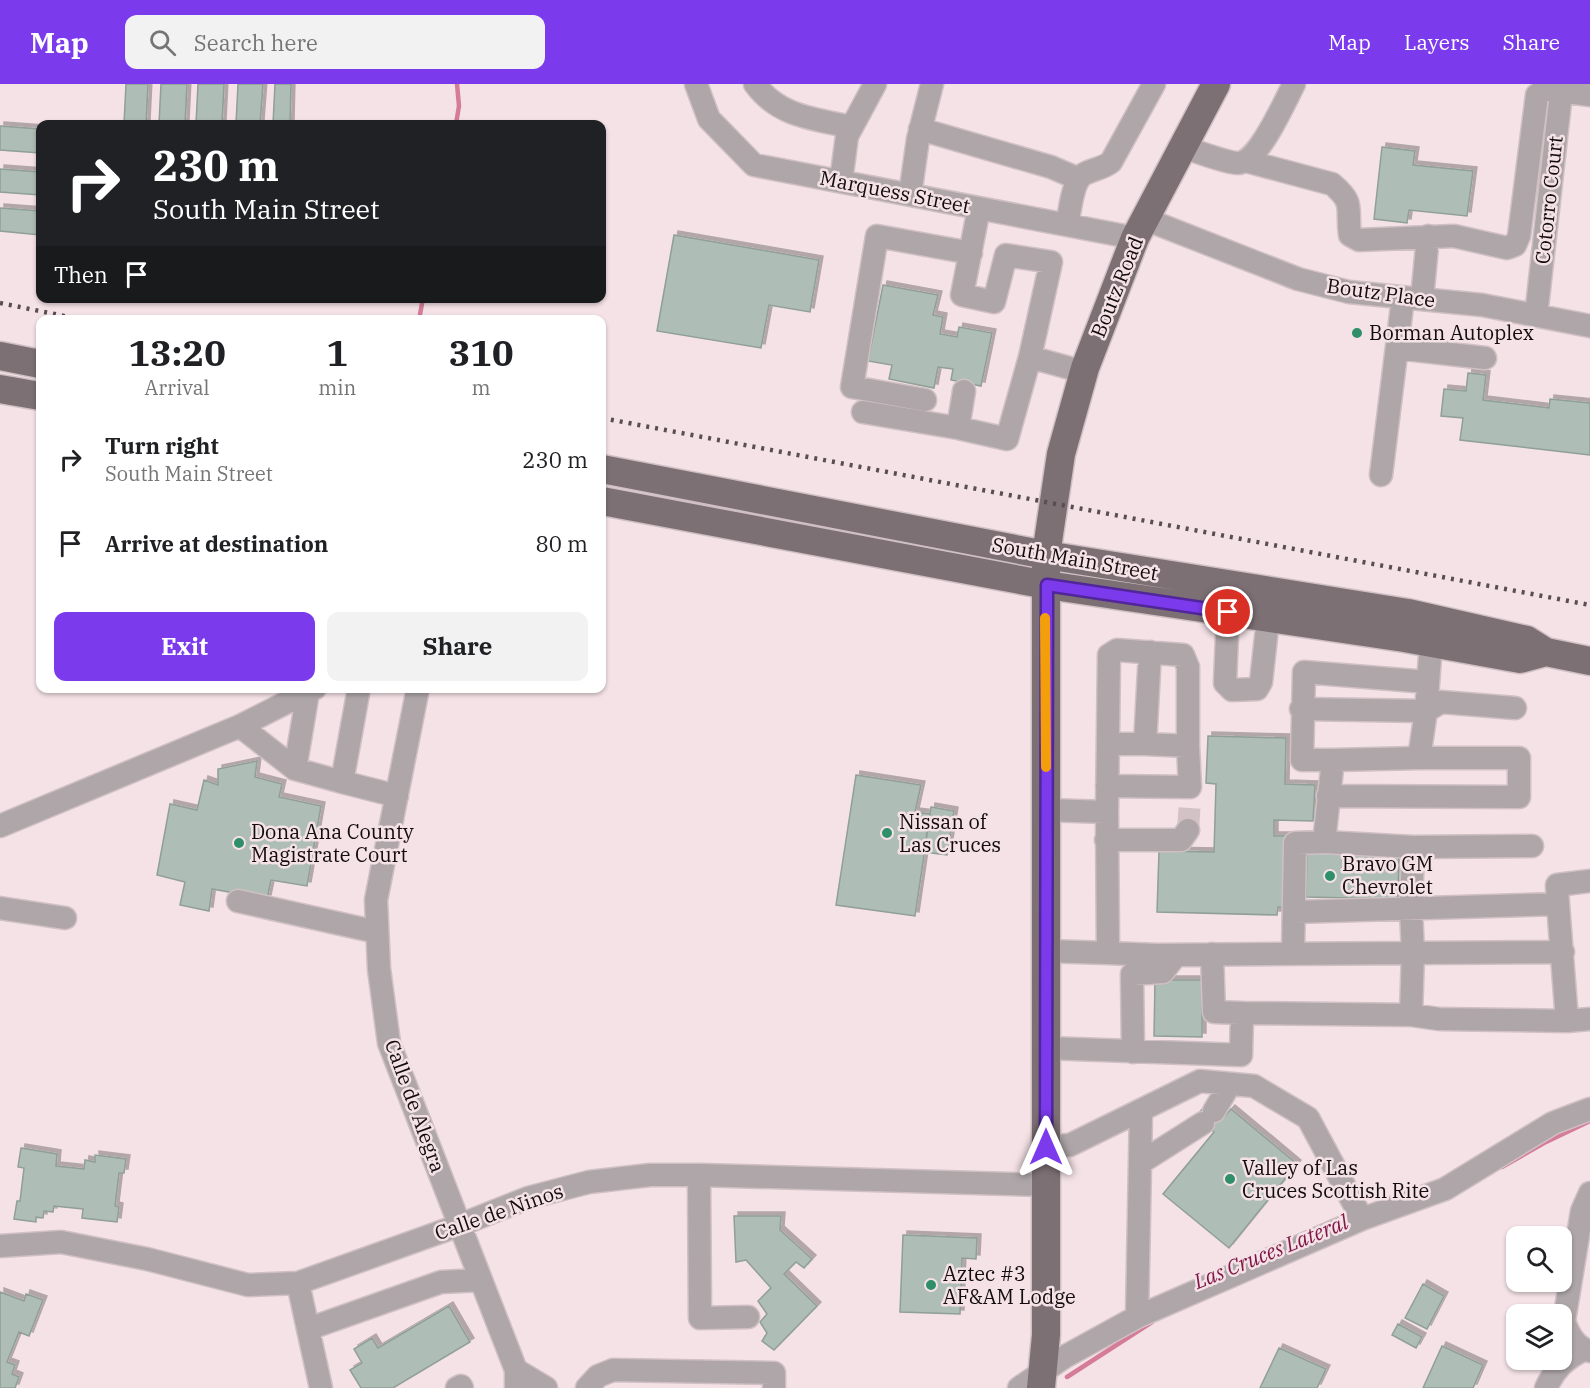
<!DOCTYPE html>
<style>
:root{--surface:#fff;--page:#f2f2f2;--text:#202124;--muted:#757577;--accent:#7c3aed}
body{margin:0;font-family:"IBM Plex Serif",serif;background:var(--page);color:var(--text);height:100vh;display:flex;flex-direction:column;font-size:22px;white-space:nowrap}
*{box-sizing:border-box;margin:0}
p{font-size:20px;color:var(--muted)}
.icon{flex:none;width:33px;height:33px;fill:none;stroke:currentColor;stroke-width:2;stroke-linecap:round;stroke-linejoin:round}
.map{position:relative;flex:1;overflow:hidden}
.side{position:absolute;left:36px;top:231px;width:570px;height:378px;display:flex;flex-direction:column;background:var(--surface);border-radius:12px;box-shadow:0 2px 4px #0004}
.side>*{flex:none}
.hud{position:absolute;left:36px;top:36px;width:570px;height:183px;border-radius:12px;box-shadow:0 2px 4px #0004;background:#202124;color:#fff;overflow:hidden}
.fabs{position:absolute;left:1506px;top:1142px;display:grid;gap:12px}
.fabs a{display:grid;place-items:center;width:66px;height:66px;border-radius:12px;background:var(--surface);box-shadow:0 2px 4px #0004;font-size:30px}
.pin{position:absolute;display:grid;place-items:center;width:51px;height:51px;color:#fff;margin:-26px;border:3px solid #fff;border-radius:50%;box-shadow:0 2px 6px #0007}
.me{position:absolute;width:66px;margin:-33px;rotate:0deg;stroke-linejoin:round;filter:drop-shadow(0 0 4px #0008)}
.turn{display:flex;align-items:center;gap:21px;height:126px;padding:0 18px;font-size:27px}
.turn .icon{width:78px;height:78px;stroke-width:2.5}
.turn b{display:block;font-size:42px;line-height:51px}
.then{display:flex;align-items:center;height:57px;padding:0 18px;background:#0003;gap:12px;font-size:22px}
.eta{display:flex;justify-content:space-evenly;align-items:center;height:102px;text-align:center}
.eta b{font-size:36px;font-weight:800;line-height:42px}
.cta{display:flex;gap:12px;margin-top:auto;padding:12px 18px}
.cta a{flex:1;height:69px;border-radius:12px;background:var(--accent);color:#fff;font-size:24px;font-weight:800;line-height:69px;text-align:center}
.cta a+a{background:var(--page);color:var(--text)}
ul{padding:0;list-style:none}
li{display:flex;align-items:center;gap:18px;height:84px;padding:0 18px}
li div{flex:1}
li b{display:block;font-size:22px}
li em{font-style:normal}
header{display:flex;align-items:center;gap:36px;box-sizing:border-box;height:84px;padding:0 30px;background:var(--accent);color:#fff}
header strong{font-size:28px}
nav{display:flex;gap:33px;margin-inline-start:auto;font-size:21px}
.search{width:420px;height:54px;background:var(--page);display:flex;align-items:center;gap:15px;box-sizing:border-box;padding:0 21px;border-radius:12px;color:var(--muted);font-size:22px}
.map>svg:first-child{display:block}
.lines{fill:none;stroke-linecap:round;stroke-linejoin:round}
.stream{stroke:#d47c98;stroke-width:4.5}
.building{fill:#aebdb5;stroke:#909f97;stroke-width:1.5;filter:url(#shadow)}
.minor-tunnel{stroke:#d2c2c6;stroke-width:22;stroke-dasharray:22 11;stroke-linecap:butt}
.minor-casing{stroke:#d0c0c4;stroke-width:25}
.major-casing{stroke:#d0c0c4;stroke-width:31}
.minor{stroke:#aea6a8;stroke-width:22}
.major{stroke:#7d7074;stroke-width:28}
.rail{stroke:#584e51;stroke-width:4.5;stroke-dasharray:3 6;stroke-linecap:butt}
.route-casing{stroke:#51269a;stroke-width:15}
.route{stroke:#7c3aed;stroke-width:10}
.slow{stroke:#f59e0b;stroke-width:10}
.poi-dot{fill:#2e8f69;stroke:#f4e2e7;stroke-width:2}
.labels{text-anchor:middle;stroke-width:5;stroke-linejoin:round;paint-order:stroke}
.street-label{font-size:20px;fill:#120c0d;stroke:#f4e2e7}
.poi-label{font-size:20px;fill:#120c0d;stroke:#f4e2e7;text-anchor:start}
.water-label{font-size:21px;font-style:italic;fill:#7f1645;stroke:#f4e2e7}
</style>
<header>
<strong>Map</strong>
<div class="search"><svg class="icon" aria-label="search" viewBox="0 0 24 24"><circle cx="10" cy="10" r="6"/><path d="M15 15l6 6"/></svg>Search here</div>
<nav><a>Map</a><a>Layers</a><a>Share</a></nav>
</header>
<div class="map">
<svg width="1590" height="1304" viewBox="0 0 1590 1304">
<defs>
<filter id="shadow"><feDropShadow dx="4" dy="-4" stdDeviation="0" flood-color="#0004"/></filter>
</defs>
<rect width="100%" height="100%" fill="#f4e2e7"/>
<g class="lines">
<!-- stream -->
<path class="stream" d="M456 40 459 22 457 0
M419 236 423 214
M1502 1083 1544 1059 1588 1038
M1067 1293 1152 1238"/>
</g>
<!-- building -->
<path class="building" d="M126 0H148L146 40H124Z
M161 0H187L185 40H159Z
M198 0H224L222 40H196Z
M238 0H263L260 40H236Z
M275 0H291L290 40H273Z
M0 42 40 45V69L0 66Z
M1382 63 1415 67 1413 81 1473 87 1467 132 1409 126 1407 139 1374 135Z
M0 85 40 88V111L0 108Z
M0 124 40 127V151L0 147Z
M674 151 819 176 810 228 769 221 761 264 657 247Z
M883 201 938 211 933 231 943 233 940 250 957 253 959 243 992 249 981 302 951 296 953 285 938 283 934 304 889 295 892 281 868 277Z
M1468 289 1486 291 1483 316 1549 324 1550 315 1590 319V371L1460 356 1463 334 1441 332 1444 305 1466 307Z
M1208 652 1286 654 1285 700 1315 701 1313 737 1274 736V752H1291L1289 823H1278L1277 831 1157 828 1159 767 1214 768 1216 700 1206 699Z
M257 677 255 693 282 700 279 713 321 722 307 802 271 796 267 815 212 805 209 827 180 821 185 798 157 791 170 720 197 726 204 696 218 701V685Z
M856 691 921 701 915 728 930 730 915 832 836 821Z
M931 723 954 727 947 771 924 768Z
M1307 766 1399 768 1398 815 1306 813Z
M1155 896H1202V953L1154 952Z
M1206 1020 1223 1034 1231 1025 1297 1080 1229 1164 1163 1110 1214 1048 1196 1033Z
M21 1064 57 1070 56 1082 84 1085 85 1076 95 1078V1071L126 1075 124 1089H119L115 1122 119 1123 117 1138 82 1134 83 1125 54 1122 53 1128 44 1127 43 1134 36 1133V1138L14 1135 17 1117H20L24 1084 18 1083Z
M734 1132H781L780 1146 812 1175 804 1184 796 1178 784 1190 817 1222 774 1266 762 1257 767 1249 760 1238 767 1230 758 1217 771 1204 746 1176 736 1178Z
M903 1151 977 1154 976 1175 962 1174 960 1230 900 1228Z
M1423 1200 1444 1212 1427 1245 1405 1234Z
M0 1208 24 1217 26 1210 43 1216 29 1252 19 1248 7 1278 15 1281 12 1290 19 1293 15 1304H0Z
M449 1222 470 1258 393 1304H361L350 1286 362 1279 354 1265 372 1254 378 1264Z
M1398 1240 1422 1253 1416 1264 1392 1251Z
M1442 1262 1483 1281 1473 1304H1423Z
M1279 1264 1326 1285 1317 1304H1260Z"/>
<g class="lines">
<!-- minor-tunnel -->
<path class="minor-tunnel" d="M1188 746 1190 717"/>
<!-- minor casing -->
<g class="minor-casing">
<path id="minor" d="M696 0 709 35 754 81 1135 154
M755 0C779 33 815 35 852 43
M920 45 1051 83 1079 95
M1183 63C1196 67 1226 79 1238 79 1258 79 1285 17 1294 0
M1246 77 1332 100C1356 120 1346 124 1350 151L1359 156 1454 152 1507 164 1515 161 1519 152 1537 11 1545 5 1590 11
M841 97 847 52 875 0
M910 111 918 55 932 0
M979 124 962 211 994 218 1006 171 1051 178 1030 273 1084 288
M1145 135 1298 195 1349 208 1482 221 1590 242
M1067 141C1070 128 1072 97 1084 90 1093 85 1102 85 1111 78L1154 0
M1422 215 1428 152
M1536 232 1562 0
M1397 264 1485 274
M964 307 958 344 1007 355 1030 273
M925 316 852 303 877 152 971 169
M863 328 958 344
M1381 391 1403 214
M1228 528 1225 599 1232 606 1257 605 1261 598 1268 535
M359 604 342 698 397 712
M418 604 376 816 379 885 389 959 516 1286V1304
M1301 625 1426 627 1441 618 1515 624
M240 642 315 604
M1108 660H1145L1150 568
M1145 660 1188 662
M1333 676H1302L1304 588 1428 598
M295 685 308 608
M1328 712 1519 713V674H1419
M1046 726 1107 728 1109 571 1117 566 1183 571 1188 583V662L1190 703 1107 702
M0 742 240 642 295 685 342 698
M1106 756H1181L1188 746
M1413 763 1532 762
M238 817 377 848
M1558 820 1567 937
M0 824 65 834
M1294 828 1558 820 1557 801 1590 797
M1046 867 1108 869 1107 728
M1108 869 1156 871 1413 869 1411 825 1413 763 1324 758 1333 676 1419 674 1426 627 1431 559
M1293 869 1295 759 1324 758
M1212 870 1214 928 1242 929
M1411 931 1413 869 1563 868
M1046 964 1241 971 1242 929 1411 931 1439 935 1567 937 1590 935
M1133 968 1132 890 1163 888 1176 871
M1214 1027 1230 1000
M1046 1063 1070 1061 1200 997 1254 1002 1308 1034 1362 1135
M1140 1079 1203 1039
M699 1091 700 1234 748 1233
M1590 1109 1582 1127 1564 1237C1568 1249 1576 1264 1590 1267
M0 1162 61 1158 147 1175 248 1201 298 1199 460 1141 528 1114 589 1098 650 1091H699L1046 1101
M298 1199 308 1245 441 1198 481 1196
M1137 1233 1141 1026
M308 1245 321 1304
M516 1286 546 1304
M457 1304 461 1302 462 1304
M587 1304 598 1292 613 1286 774 1289V1304
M1019 1304 1066 1272 1137 1233 1362 1135 1445 1105 1553 1039 1590 1025
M1546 1304C1554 1286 1565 1275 1583 1266"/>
</g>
<!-- major casing -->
<g class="major-casing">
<path id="major" d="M0 272 40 280
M0 305 40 312
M602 385 1046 471 1408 529 1527 556 1546 568 1590 577
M602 417 1047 501 1404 554 1520 575 1546 568
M1041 1304 1046 1251V471L1061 370 1085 284 1135 154 1216 0"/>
</g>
<!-- minor -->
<use href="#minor" class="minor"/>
<!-- major -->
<use href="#major" class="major"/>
<!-- rail -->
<path class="rail" d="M0 219 84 236
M602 334 1590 521"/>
</g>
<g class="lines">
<!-- route casing -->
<g class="route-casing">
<path id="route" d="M1046 1063 1047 501 1228 528"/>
</g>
<!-- route -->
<use href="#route" class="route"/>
<!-- slow -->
<path class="slow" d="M1045 534 1046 683"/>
</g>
<!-- markers -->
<g class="poi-dot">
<circle cx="1357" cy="249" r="6"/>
<circle cx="887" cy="749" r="6"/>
<circle cx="239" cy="759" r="6"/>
<circle cx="1330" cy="792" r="6"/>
<circle cx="1230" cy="1095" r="6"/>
<circle cx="931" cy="1201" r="6"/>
</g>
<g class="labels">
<!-- street labels -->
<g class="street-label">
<text transform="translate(895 108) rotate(11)" y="7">Marquess Street</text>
<text transform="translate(1549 116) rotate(-84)" y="7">Cotorro Court</text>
<text transform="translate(1117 203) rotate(-68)" y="7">Boutz Road</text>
<text transform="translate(1381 209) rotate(8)" y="7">Boutz Place</text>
<text transform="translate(1075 475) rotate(10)" y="7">South Main Street</text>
<text transform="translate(415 1022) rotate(70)" y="7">Calle de Alegra</text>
<text transform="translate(499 1128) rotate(-19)" y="7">Calle de Ninos</text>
</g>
<!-- poi labels -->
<g class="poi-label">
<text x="1369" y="256">Borman Autoplex</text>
<text x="899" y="745">Nissan of<tspan x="899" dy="23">Las Cruces</tspan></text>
<text x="251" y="755">Dona Ana County<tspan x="251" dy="23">Magistrate Court</tspan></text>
<text x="1342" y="787">Bravo GM<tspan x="1342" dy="23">Chevrolet</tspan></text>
<text x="1242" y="1091">Valley of Las<tspan x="1242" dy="23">Cruces Scottish Rite</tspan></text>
<text x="943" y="1197">Aztec #3<tspan x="943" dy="23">AF&amp;AM Lodge</tspan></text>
</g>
<!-- water labels -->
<g class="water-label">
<text transform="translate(1271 1168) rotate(-22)" y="7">Las Cruces Lateral</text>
</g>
</g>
</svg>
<div class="fabs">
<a><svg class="icon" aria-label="search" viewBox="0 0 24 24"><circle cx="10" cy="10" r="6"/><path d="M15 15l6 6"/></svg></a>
<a><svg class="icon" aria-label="layers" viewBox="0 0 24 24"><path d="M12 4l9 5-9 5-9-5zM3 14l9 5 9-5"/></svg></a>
</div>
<div class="pin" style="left:1228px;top:528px;background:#d93025"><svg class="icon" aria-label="arrive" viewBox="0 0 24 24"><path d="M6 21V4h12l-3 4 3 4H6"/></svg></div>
<svg class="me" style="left:1046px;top:1063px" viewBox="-20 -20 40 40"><path d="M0-17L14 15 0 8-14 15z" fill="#7c3aed" stroke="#fff" stroke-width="4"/></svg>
<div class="hud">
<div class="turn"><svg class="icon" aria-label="right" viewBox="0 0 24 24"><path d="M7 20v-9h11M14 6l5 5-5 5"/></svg><div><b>230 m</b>South Main Street</div></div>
<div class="then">Then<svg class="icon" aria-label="arrive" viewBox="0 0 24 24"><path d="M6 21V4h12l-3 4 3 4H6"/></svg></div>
</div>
<section class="side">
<div class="eta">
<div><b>13:20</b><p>Arrival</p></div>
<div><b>1</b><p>min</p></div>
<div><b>310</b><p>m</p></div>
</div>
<ul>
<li><svg class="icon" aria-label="right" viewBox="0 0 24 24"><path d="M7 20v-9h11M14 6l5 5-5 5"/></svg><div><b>Turn right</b><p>South Main Street</p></div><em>230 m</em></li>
<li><svg class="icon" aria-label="arrive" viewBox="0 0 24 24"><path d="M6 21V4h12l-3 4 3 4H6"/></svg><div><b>Arrive at destination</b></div><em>80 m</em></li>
</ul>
<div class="cta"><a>Exit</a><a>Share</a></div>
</section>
</div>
